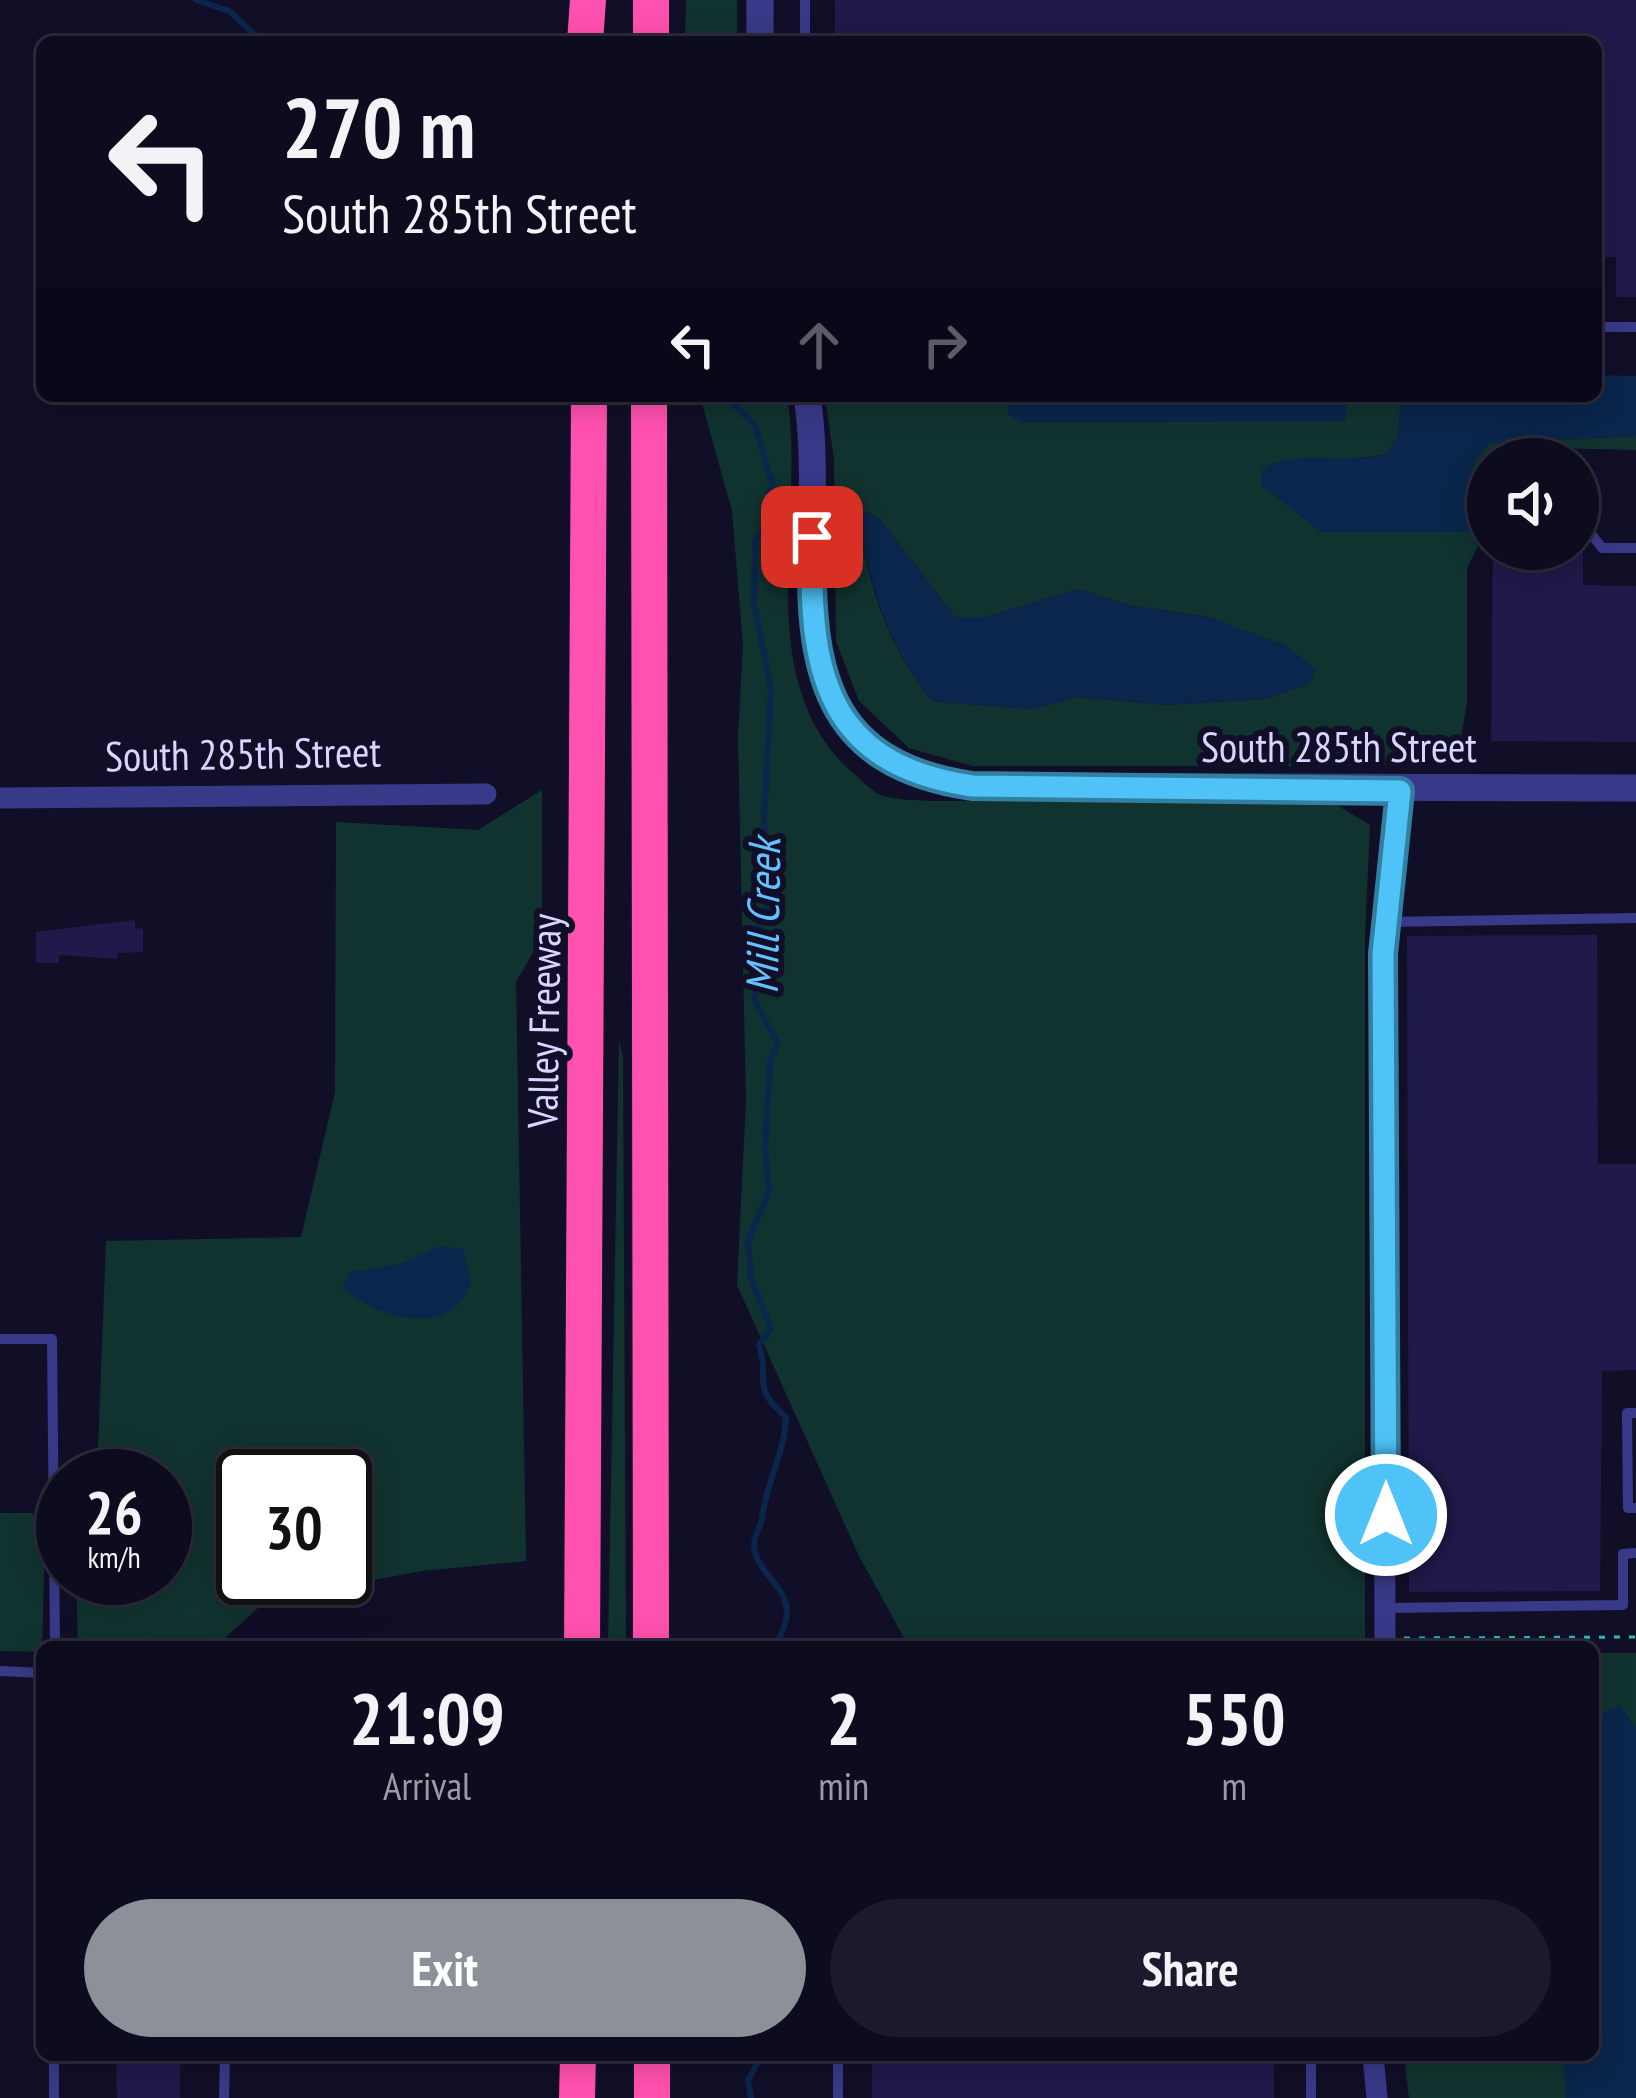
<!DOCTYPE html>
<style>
:root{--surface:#0d0b1e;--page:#1b192b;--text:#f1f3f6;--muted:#9a9ba4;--line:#2d2b3c;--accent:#8c9099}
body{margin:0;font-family:"PT Sans Narrow",sans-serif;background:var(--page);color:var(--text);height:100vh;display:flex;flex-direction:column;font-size:45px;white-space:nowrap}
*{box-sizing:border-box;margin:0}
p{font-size:39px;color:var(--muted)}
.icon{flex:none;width:66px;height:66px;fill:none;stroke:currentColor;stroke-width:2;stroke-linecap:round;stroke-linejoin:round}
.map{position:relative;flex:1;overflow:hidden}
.drawer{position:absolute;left:36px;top:1641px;width:1563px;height:420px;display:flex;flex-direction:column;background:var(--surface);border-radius:18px;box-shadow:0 6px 30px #0003,0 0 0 3px var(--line)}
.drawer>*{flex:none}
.hud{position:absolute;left:36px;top:36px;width:1566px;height:366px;border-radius:18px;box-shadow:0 6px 30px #0003,0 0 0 3px var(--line);background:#0d0b1e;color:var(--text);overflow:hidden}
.controls{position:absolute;left:1467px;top:438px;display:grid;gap:24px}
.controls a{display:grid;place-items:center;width:132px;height:132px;border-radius:50%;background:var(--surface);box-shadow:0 6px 30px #0003,0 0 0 3px var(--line);font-size:60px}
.speed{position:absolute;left:36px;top:1449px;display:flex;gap:24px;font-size:60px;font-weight:700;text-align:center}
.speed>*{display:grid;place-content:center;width:156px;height:156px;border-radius:50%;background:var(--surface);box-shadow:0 6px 30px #0003,0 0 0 3px var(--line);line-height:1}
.speed small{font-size:30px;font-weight:400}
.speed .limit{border:6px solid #111;border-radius:18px;background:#fff;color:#111}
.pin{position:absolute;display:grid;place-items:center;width:102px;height:102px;color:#fff;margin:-51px;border-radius:24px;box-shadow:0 6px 18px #0006}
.me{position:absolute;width:132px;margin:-66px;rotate:0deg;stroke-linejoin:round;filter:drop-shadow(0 0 9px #0008)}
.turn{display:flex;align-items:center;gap:42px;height:252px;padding:0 48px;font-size:54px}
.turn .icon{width:156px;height:156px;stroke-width:2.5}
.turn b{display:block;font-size:84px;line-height:102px}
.lanes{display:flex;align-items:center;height:114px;padding:0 48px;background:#0003;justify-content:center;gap:60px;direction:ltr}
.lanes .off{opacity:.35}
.eta{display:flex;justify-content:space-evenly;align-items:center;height:204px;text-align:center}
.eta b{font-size:72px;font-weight:700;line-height:84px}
.primary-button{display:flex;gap:24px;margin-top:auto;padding:24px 48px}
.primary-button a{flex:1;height:138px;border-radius:72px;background:var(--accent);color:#fff;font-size:48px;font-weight:700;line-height:138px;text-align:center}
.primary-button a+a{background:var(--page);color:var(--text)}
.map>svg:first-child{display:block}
.green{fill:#11332f;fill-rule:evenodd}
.water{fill:#0a264c}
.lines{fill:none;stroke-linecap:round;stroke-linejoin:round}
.stream{stroke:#0a264c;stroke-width:6}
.building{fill:#201a4a}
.path{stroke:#2abfad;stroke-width:3;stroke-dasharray:6 9;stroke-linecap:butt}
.service{stroke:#383a89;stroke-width:10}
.minor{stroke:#383a89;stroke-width:21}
.tertiary{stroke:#383a89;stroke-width:27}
.motorway{stroke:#ff51af;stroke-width:36}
.route-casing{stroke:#337fa1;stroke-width:30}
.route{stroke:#4fc3f7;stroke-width:21}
.labels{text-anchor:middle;stroke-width:12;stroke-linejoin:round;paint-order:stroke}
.street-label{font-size:42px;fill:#d8d6ff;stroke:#110f28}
.water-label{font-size:45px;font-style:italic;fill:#64c1ff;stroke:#110f28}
</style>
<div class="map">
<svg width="1636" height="2098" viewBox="0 0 1636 2098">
<rect width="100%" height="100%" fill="#110f28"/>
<!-- green -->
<path class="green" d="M686 0H737V42H685Z
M700 396H787C807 518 747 681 854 774 863 781 873 793 883 796 897 800 915 800 929 801H1330L1370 825 1365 935V1642L1356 1647H909L859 1556 737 1285 746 1101 738 736 743 645 732 511Z
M825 396H1008V413L1350 405 1349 396H1401L1398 437 1385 455 1262 469 1474 461 1490 443 1636 436V450L1514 447 1488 459 1486 529 1467 568V703L1457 760 1349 766H972L909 748 859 701 836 641 834 460ZM855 507 880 519 955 617H986L1079 589 1128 605 1209 617 1309 684 1265 699 1166 705 1077 697 1031 709 932 701C882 637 870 585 855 507Z
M542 790V937L516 982 526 1561 422 1571 267 1600 215 1647H78L76 1578H165V1476H76L98 1451 106 1241 301 1237 335 1092 336 822 478 830ZM243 1476H345V1578H243Z
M619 1040 623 1058 626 1647H608Z
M0 1513H32L45 1536 42 1652 0 1651Z
M1593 1653H1636V2098H1409L1404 2055H1593Z"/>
<!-- water -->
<path class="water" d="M1596 375 1636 376V436L1490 443 1474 462 1472 532H1321L1261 485 1262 469C1295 449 1346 464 1385 455L1398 437 1401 396H1596Z
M1008 396H1349L1345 421 1021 423 1008 413Z
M855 505 880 519 955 617H986L1079 589 1128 605 1209 617 1285 645 1316 669 1310 684 1265 699 1166 705 1077 697 1031 709 932 701C883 638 870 582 855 505Z
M441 1246 463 1249 471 1282C452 1342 377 1317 342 1288L350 1272 400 1264Z
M1620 1705 1636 1728V2098H1566L1563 2055H1593V1717Z"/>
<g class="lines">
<!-- stream -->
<path class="stream" d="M196 0 229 11 263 42
M706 399 730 402 754 423 772 482 766 524 755 541 754 603 771 689 764 818 770 900 754 936 759 981 754 999 778 1043 770 1061 765 1150 769 1191 748 1241 751 1278 771 1329 759 1345C771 1380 749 1385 786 1417 785 1452 766 1483 762 1518 761 1526 754 1536 754 1545 757 1584 811 1590 774 1647
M751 2098 748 2080 762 2055"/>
</g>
<!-- building -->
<path class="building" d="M835 0H1636V297H1616V257H1596V42H835Z
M1493 549H1583V585L1636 586V742L1491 741Z
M135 920V929L143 928V952L117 953 118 959 59 955V963H36V932Z
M1597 935 1598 1164H1636V1370L1602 1371 1600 1591 1409 1592 1407 936Z
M116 2055H180V2098H117Z
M872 2055H1274V2098H872Z"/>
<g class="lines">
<!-- path -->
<path class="path" d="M1404 1638 1636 1637"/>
<!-- service -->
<path class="service" d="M805 42V0
M1596 327H1636
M1578 517 1602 548H1636
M1387 922 1636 918
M0 1339H52L55 1647
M1636 1413H1627L1628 1508H1636
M1386 1608 1623 1605V1554L1636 1553
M0 1671 42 1673
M54 2098V2055
M224 2098 225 2055
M838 2098V2055
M1311 2098V2055"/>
<!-- minor -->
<path class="minor" d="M0 798 486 794
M1385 1647 1383 954 1400 791
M1373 2055 1377 2098"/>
<!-- tertiary -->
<path class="tertiary" d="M760 42V0
M807 396C832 553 749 753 972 786L1636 788"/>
<!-- motorway -->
<path class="motorway" d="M585 42 588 0
M651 42V0
M649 396 651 1647
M582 1647 589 396
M652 2055V2098
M577 2098 578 2055"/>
</g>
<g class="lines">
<!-- route casing -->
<g class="route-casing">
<path id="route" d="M812 537C809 669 823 764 972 786L1400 791 1383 954 1386 1515"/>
</g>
<!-- route -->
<use href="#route" class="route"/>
</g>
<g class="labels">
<!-- street labels -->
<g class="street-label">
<text x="1339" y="762">South 285th Street</text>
<text transform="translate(243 754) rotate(-1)" y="15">South 285th Street</text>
<text transform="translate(544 1021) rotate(-89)" y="15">Valley Freeway</text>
</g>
<!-- water labels -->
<g class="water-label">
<text transform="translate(763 916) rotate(-89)" y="16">Mill Creek</text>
</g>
</g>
</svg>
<div class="controls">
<a><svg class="icon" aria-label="sound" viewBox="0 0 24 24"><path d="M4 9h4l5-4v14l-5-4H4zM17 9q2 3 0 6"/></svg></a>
</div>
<div class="speed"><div>26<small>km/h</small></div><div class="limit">30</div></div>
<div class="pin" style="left:812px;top:537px;background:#d93025"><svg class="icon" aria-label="arrive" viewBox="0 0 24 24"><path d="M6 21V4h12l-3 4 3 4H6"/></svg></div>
<svg class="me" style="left:1386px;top:1515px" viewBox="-20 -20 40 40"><circle r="17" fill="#4fc3f7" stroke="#fff" stroke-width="3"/><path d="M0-11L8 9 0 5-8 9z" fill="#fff"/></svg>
<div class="hud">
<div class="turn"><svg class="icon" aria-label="left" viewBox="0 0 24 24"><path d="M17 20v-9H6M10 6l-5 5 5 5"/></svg><div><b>270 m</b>South 285th Street</div></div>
<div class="lanes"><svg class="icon" aria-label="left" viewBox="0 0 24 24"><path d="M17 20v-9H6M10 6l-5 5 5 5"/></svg><svg class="icon off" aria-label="ahead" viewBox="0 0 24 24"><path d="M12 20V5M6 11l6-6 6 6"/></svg><svg class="icon off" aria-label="right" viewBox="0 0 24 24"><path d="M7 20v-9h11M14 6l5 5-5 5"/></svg></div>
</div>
<section class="drawer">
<div class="eta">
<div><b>21:09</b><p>Arrival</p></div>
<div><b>2</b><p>min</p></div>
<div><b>550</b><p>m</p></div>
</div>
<div class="primary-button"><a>Exit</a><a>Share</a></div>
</section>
</div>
